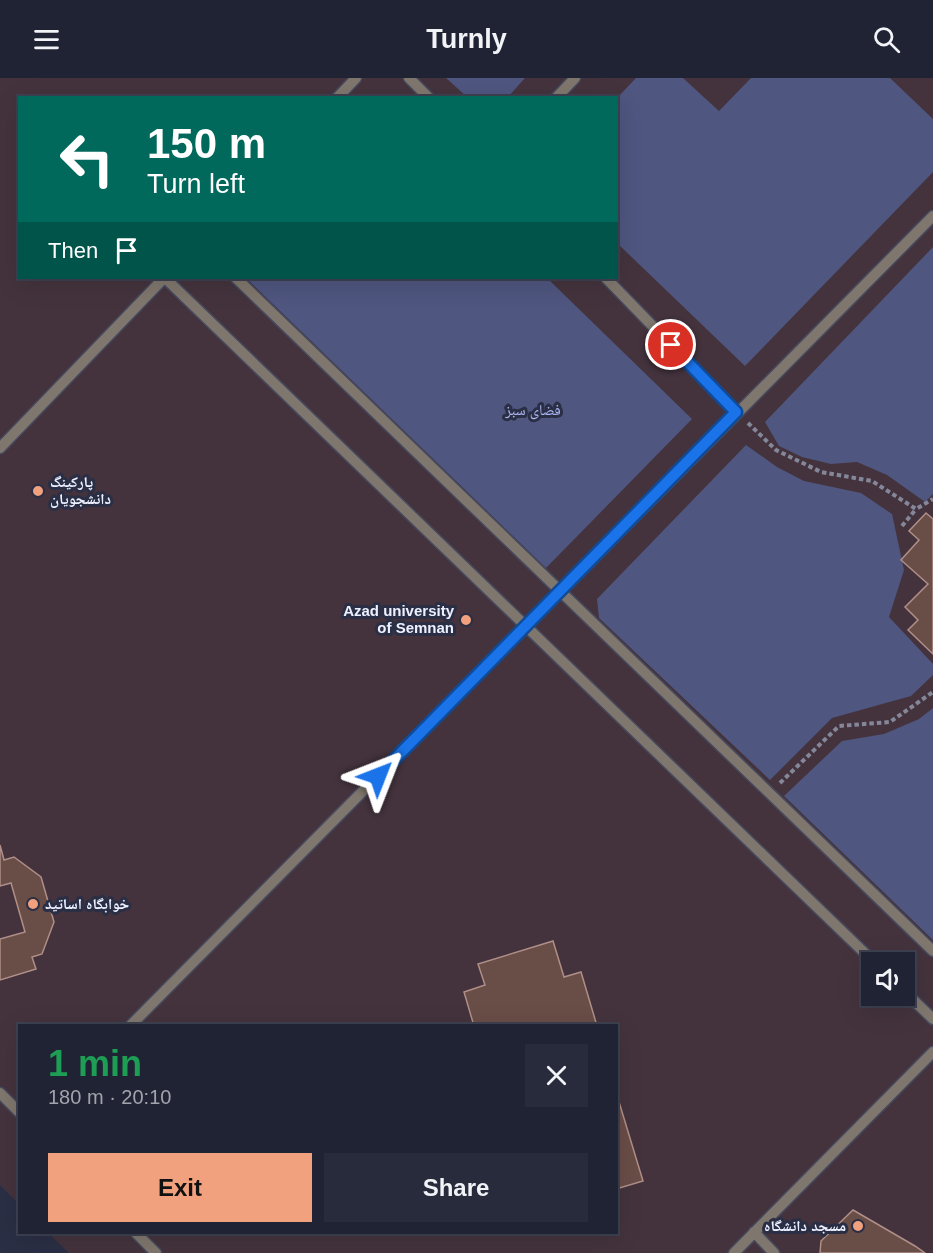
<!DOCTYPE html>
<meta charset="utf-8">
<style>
:root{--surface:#202334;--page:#282b3c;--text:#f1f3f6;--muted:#a2a4ac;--line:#3d404f;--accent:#f2a17e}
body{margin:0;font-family:Helvetica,"Noto Naskh Arabic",sans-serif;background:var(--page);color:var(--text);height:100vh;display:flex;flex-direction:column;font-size:22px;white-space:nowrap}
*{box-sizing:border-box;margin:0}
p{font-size:20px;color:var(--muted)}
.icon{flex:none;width:33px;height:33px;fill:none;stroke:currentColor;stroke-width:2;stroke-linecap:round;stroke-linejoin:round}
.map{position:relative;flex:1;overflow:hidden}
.sheet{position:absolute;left:18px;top:946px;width:600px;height:210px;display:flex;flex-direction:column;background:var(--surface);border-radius:0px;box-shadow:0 6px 24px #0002,0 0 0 2px var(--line)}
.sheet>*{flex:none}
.guide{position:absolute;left:18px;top:18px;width:600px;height:183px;border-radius:0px;box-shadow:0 6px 24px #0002,0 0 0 2px var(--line);background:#00695c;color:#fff;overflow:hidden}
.controls{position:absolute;left:861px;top:874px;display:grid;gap:12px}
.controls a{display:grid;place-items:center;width:54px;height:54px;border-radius:0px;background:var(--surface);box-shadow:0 6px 24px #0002,0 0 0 2px var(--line);font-size:30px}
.pin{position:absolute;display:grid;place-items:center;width:51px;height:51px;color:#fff;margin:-26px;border:3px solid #fff;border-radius:50%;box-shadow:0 2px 6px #0007}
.me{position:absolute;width:66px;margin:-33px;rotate:45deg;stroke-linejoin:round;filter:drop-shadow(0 0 4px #0008)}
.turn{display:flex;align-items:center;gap:21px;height:126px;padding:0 30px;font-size:27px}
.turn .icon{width:78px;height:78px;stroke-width:2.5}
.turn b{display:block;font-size:42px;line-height:51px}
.then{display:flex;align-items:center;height:57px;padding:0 30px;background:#0003;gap:12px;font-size:22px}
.round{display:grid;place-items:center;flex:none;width:63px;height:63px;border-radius:0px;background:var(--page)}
.overview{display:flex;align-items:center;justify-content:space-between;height:102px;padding:0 30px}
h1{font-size:36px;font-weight:700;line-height:45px;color:#1e9e55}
.cta{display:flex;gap:12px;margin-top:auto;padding:12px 30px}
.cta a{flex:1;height:69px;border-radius:0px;background:var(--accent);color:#111;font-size:24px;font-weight:700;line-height:69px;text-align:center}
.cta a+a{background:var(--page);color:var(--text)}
header{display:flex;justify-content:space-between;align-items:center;height:78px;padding:0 30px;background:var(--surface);font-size:27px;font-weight:700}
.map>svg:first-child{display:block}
.education{fill:#44333d;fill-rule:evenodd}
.green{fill:#4f567f}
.building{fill:#694d47;stroke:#af8f88;stroke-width:1.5}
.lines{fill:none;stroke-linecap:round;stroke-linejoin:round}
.service-casing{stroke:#464a5f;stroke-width:13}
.path{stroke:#84879a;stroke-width:4;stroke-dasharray:4.5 3;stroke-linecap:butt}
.service{stroke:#7f776d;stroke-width:10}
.route-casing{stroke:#114b97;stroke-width:15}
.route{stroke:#1a73e8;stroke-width:10}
.poi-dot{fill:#f2a17e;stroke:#2b2f45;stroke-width:2}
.labels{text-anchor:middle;stroke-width:6;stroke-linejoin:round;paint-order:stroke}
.park-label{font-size:15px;fill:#afbbf9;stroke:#2b2f45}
.poi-label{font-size:15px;font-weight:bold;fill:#edf0ff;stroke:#2b2f45;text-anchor:start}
</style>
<header><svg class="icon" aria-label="menu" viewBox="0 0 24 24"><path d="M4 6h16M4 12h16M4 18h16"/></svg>Turnly<svg class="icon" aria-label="search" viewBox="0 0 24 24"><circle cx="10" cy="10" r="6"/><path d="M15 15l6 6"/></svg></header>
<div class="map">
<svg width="933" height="1175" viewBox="0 0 933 1175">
<rect width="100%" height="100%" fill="#2b2f45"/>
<!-- education -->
<path class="education" d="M0 0H933V1175H69L48 1155H616V948H20L19 1126 0 1107ZM20 20H616V200H20ZM872 885H904V918H872Z"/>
<!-- green -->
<path class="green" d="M446 0H525L507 20 467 19Z
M636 0H683L719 33 751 0H890L933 41V94L745 288 617 165V20Z
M933 169V416L925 424 887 397 857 384 831 386 802 379 779 368 765 344Z
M246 200H547L692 341 546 490Z
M746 367 777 389 804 403 861 415 892 436 904 492 889 539 933 586V597L911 618 832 640 770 702 599 540 597 521Z
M933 630V862L784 718 842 663 884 656 919 641Z"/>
<!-- building -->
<path class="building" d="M926 435 933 441V576L908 552 918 542 905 529 928 506 901 482 919 462 909 453Z
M0 767 4 782 14 779 41 799 54 844 42 876 32 879 36 891 0 902V861L25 854 11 805 0 808Z
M553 863 564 899 581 894 597 948H474L464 914 485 907 478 886Z
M616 1014 643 1103 616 1111Z
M853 1132 915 1168 925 1175H820L821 1163Z"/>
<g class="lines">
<!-- service casing -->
<g class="service-casing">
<path id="service" d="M409 0 429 20
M337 20 356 0
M556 20 575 0
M165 200 875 885
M236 200 933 873
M606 200 736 334
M0 370 164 200
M904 913 933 941
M130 948 933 138
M0 1015 20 1035
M754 1154 774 1175
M136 1155 156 1175
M734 1175 933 974"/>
</g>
<!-- path -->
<path class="path" d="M748 345 776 372 821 394 872 403 916 431 933 421
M902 448 916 431
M780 705 839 648 890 644 933 614"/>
<!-- service -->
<use href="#service" class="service"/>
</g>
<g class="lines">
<!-- route casing -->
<g class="route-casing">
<path id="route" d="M378 698 736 334 671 267"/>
</g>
<!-- route -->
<use href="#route" class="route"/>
</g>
<!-- markers -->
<g class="poi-dot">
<circle cx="38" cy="413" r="6"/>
<circle cx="466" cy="542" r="6"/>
<circle cx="33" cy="826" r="6"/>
<circle cx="858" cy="1148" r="6"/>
</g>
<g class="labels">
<!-- park labels -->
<g class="park-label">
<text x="533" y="337">فضای سبز</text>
</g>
<!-- poi labels -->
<g class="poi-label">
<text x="50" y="409">پارکینگ<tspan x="50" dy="17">دانشجویان</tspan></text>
<text x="454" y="538" text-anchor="end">Azad university<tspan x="454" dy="17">of Semnan</tspan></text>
<text x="45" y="831">خوابگاه اساتید</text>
<text x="846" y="1153" text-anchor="end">مسجد دانشگاه</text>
</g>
</g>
</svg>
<div class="controls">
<a><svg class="icon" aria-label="sound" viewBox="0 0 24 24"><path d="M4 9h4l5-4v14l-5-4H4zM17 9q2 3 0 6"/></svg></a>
</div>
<div class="pin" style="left:671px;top:267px;background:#d93025"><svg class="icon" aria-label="arrive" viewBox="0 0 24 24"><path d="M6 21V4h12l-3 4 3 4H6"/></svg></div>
<svg class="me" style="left:378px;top:698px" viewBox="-20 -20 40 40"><path d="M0-17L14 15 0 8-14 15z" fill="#1a73e8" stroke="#fff" stroke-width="4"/></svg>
<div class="guide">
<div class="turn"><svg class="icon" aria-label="left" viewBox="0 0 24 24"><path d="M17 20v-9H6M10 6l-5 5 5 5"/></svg><div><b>150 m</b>Turn left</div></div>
<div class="then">Then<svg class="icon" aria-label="arrive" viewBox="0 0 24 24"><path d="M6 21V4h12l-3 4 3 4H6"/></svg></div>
</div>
<section class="sheet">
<div class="overview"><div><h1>1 min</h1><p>180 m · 20:10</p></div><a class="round"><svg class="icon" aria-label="close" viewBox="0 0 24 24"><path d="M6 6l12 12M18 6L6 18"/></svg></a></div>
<div class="cta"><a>Exit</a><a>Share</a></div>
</section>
</div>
